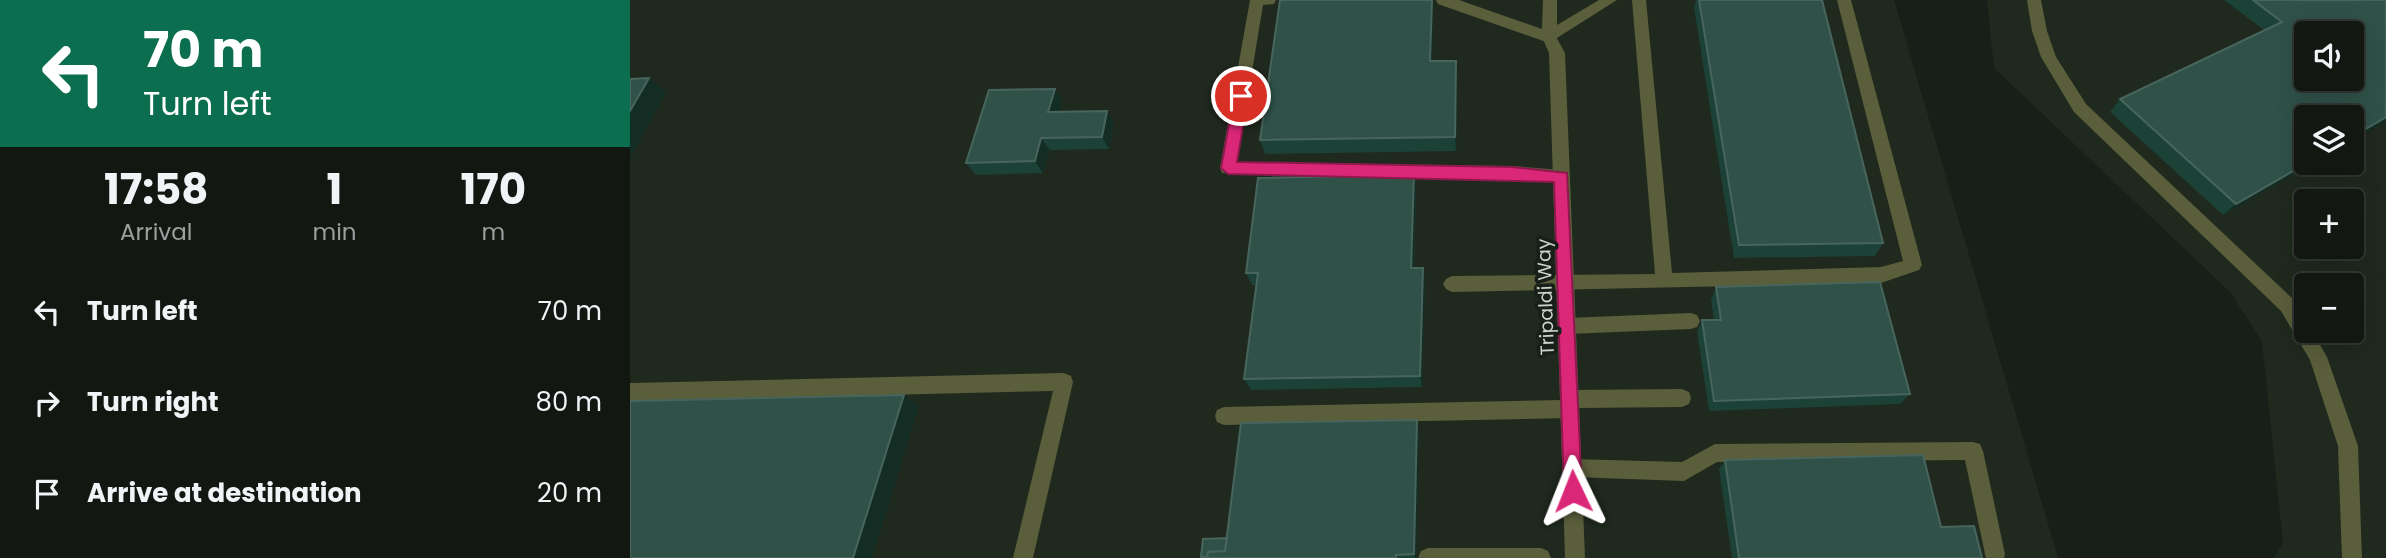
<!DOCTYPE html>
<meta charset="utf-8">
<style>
:root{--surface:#121712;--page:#1b201b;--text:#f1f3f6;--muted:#9c9f9f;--line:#313632}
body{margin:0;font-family:Poppins,sans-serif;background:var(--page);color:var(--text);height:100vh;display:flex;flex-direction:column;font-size:26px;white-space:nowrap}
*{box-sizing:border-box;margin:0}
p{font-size:23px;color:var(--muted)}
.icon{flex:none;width:38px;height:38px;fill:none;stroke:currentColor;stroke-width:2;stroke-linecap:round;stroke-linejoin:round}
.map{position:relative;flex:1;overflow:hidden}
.panel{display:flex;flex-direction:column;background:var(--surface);width:630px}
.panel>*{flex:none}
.banner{background:#0b6e4f;color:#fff;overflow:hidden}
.tools{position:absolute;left:1664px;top:21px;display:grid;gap:14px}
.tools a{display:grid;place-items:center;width:70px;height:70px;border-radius:7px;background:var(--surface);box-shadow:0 7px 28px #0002,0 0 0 2px var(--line);font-size:35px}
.pin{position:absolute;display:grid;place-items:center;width:60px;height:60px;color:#fff;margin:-30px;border:4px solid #fff;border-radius:50%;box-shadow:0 2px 7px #0007}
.me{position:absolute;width:77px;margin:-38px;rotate:358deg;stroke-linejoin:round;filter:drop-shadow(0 0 5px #0008)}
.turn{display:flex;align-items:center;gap:24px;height:147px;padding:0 28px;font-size:32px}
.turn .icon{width:91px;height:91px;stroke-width:2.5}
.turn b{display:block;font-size:49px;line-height:60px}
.eta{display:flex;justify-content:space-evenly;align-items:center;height:119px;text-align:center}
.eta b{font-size:42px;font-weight:700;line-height:49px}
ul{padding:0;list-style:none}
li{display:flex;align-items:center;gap:21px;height:91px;padding:0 28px}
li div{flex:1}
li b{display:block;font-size:26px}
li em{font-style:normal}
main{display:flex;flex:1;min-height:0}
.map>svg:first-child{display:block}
.built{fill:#1f291e;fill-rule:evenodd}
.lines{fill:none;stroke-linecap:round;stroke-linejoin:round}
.lane{fill:#5a5e3b;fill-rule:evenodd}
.street{fill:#5a5e3b;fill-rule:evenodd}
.wall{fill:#1c4137}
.shaded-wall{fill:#132d24}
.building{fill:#2f5148;stroke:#48655d;stroke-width:2;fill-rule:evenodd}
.route{fill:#db2777;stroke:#8e194d;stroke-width:2}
.labels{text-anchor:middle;stroke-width:7;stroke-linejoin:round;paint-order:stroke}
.street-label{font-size:19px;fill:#ced3ce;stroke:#181f18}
</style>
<main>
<section class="panel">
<div class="banner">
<div class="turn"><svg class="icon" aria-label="left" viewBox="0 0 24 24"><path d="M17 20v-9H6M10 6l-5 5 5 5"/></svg><div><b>70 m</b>Turn left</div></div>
</div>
<div class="eta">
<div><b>17:58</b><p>Arrival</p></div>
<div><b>1</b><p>min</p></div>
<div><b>170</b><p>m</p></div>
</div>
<ul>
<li><svg class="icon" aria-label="left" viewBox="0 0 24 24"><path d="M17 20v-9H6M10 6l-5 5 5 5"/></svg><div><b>Turn left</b></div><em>70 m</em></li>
<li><svg class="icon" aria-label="right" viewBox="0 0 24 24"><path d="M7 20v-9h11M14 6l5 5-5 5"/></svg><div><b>Turn right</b></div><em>80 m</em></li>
<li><svg class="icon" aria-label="arrive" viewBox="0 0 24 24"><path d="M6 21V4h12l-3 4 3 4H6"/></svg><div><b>Arrive at destination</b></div><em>20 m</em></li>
</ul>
</section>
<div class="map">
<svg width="1756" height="558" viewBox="0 0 1756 558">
<rect width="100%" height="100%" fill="#181f18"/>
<!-- built -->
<path class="built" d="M0 0H1264L1428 558H0Z
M1357 0H1756V558H1644L1653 543 1632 341 1600 292 1364 68ZM1676 33H1722V79H1676ZM1676 117H1722V163H1676ZM1676 201H1722V247H1676ZM1676 285H1722V331H1676Z"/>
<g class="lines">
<!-- lane -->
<path class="lane" d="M620 0H646L644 4 633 5 607 162 882 166 932 170 938 172 940 177 938 182 592 173 590 168Z
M806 0H829L912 29 913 0H927V25L969 0H987L919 43 808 4Z
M1002 0H1016L1042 273 1251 267 1273 261 1207 0H1221L1292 265 1289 270 1251 283 822 292 816 289 813 284 816 279 822 276 1025 274Z
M1397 0H1411L1417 31 1426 57 1456 104 1663 299 1676 321V331H1682L1697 357 1728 446 1732 558H1712L1708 446 1680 360 1651 311 1444 112 1411 57 1402 31Z
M1061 313 1067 315 1070 321 1067 327 1061 329 937 334 931 332 928 326 931 320 937 318Z
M434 373 441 376 443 382 403 558H383L423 391 0 401V383Z
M1052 389 1059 392 1061 398 1059 404 1052 407 949 408 947 415 940 418 594 425 587 422 585 416 587 410 594 407 931 400 933 393 940 390Z
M1343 442 1350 444 1353 451 1375 554 1374 558H1356L1355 554 1335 460 1087 462 1054 481 942 477 935 475 932 468 935 461 942 459 1052 462 1085 444Z
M798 548H911L918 551 921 558H788L791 551Z"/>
<!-- street -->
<path class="street" d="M919 31 924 33 935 53 955 558H935L919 53 912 37Z"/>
</g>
<!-- wall -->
<path class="wall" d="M650 0H803L802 61H826L827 76 826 151 635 154 630 140Z
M1066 0H1192L1253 243 1245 256 1104 258 1064 8Z
M1594 0H1756L1676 163H1684L1593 215 1480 112 1490 99 1634 30Z
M432 101 429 112 484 123 479 149 420 150 413 173 346 175 336 163Z
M786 189 784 268H793L795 281 792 387 621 390 614 379 626 285H622L616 273Z
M1086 287 1280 394 1270 404 1079 411 1067 332 1072 320H1084L1081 300Z
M789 430 786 558H572L571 557Z
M1095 460 1311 527 1352 558H1102L1089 469Z"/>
<!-- shaded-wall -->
<path class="shaded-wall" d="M802 0H803V4L802 76 800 61Z
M826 61 827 76 826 151 825 137Z
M19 78 36 93 0 159V111Z
M425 89 432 101 426 124 418 112Z
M477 111 484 123 479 149 472 137Z
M1756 117V121L1722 141V137Z
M411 138 420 150 413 173 405 161Z
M1677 163H1684L1593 215 1606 204Z
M784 175 786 189 783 281 781 268Z
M793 268 795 281 792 387 790 376Z
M274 395 289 406 242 558H223Z
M787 420 789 430 786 558H785L784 554Z"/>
<!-- building -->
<path class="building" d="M650 0H802L800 61H826L825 137 630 140Z
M1069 0H1192L1253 243 1109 245Z
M1623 0H1756V117L1722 137V117H1676V163H1677L1606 204 1490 99 1652 22ZM1676 33H1722V79H1676Z
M19 78 0 111V79Z
M425 89 418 112 477 111 472 137 411 138 405 161 336 163 359 90Z
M784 175 781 268H793L790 376 614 379 628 273H616L628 178Z
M1250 282 1280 394 1084 401 1072 320H1091L1086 287Z
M274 395 223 558H0V401Z
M787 420 784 554 766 555V558H577L578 552 595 551 611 423Z
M1293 455 1311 527 1344 526 1352 558H1109L1095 460Z
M597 538 595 551 578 552 577 557H571L573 539Z"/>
<!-- route -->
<path class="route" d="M611 90 618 96 607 162 882 167 937 173 952 491 949 497 943 500 936 497 934 491 924 182 598 174 591 168 604 96Z"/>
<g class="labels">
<!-- street labels -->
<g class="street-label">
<text transform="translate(915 297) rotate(-92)" y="7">Tripaldi Way</text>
</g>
</g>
</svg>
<div class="tools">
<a><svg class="icon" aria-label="sound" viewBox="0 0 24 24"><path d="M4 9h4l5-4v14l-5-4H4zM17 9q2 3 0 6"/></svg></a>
<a><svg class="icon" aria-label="layers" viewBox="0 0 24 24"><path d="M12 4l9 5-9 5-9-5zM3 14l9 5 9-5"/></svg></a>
<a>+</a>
<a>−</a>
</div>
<div class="pin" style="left:611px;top:96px;background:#d93025"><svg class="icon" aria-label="arrive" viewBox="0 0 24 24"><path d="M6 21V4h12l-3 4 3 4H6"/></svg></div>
<svg class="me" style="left:943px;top:491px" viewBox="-20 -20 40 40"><path d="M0-17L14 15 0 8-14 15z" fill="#db2777" stroke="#fff" stroke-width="4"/></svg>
</div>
</main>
